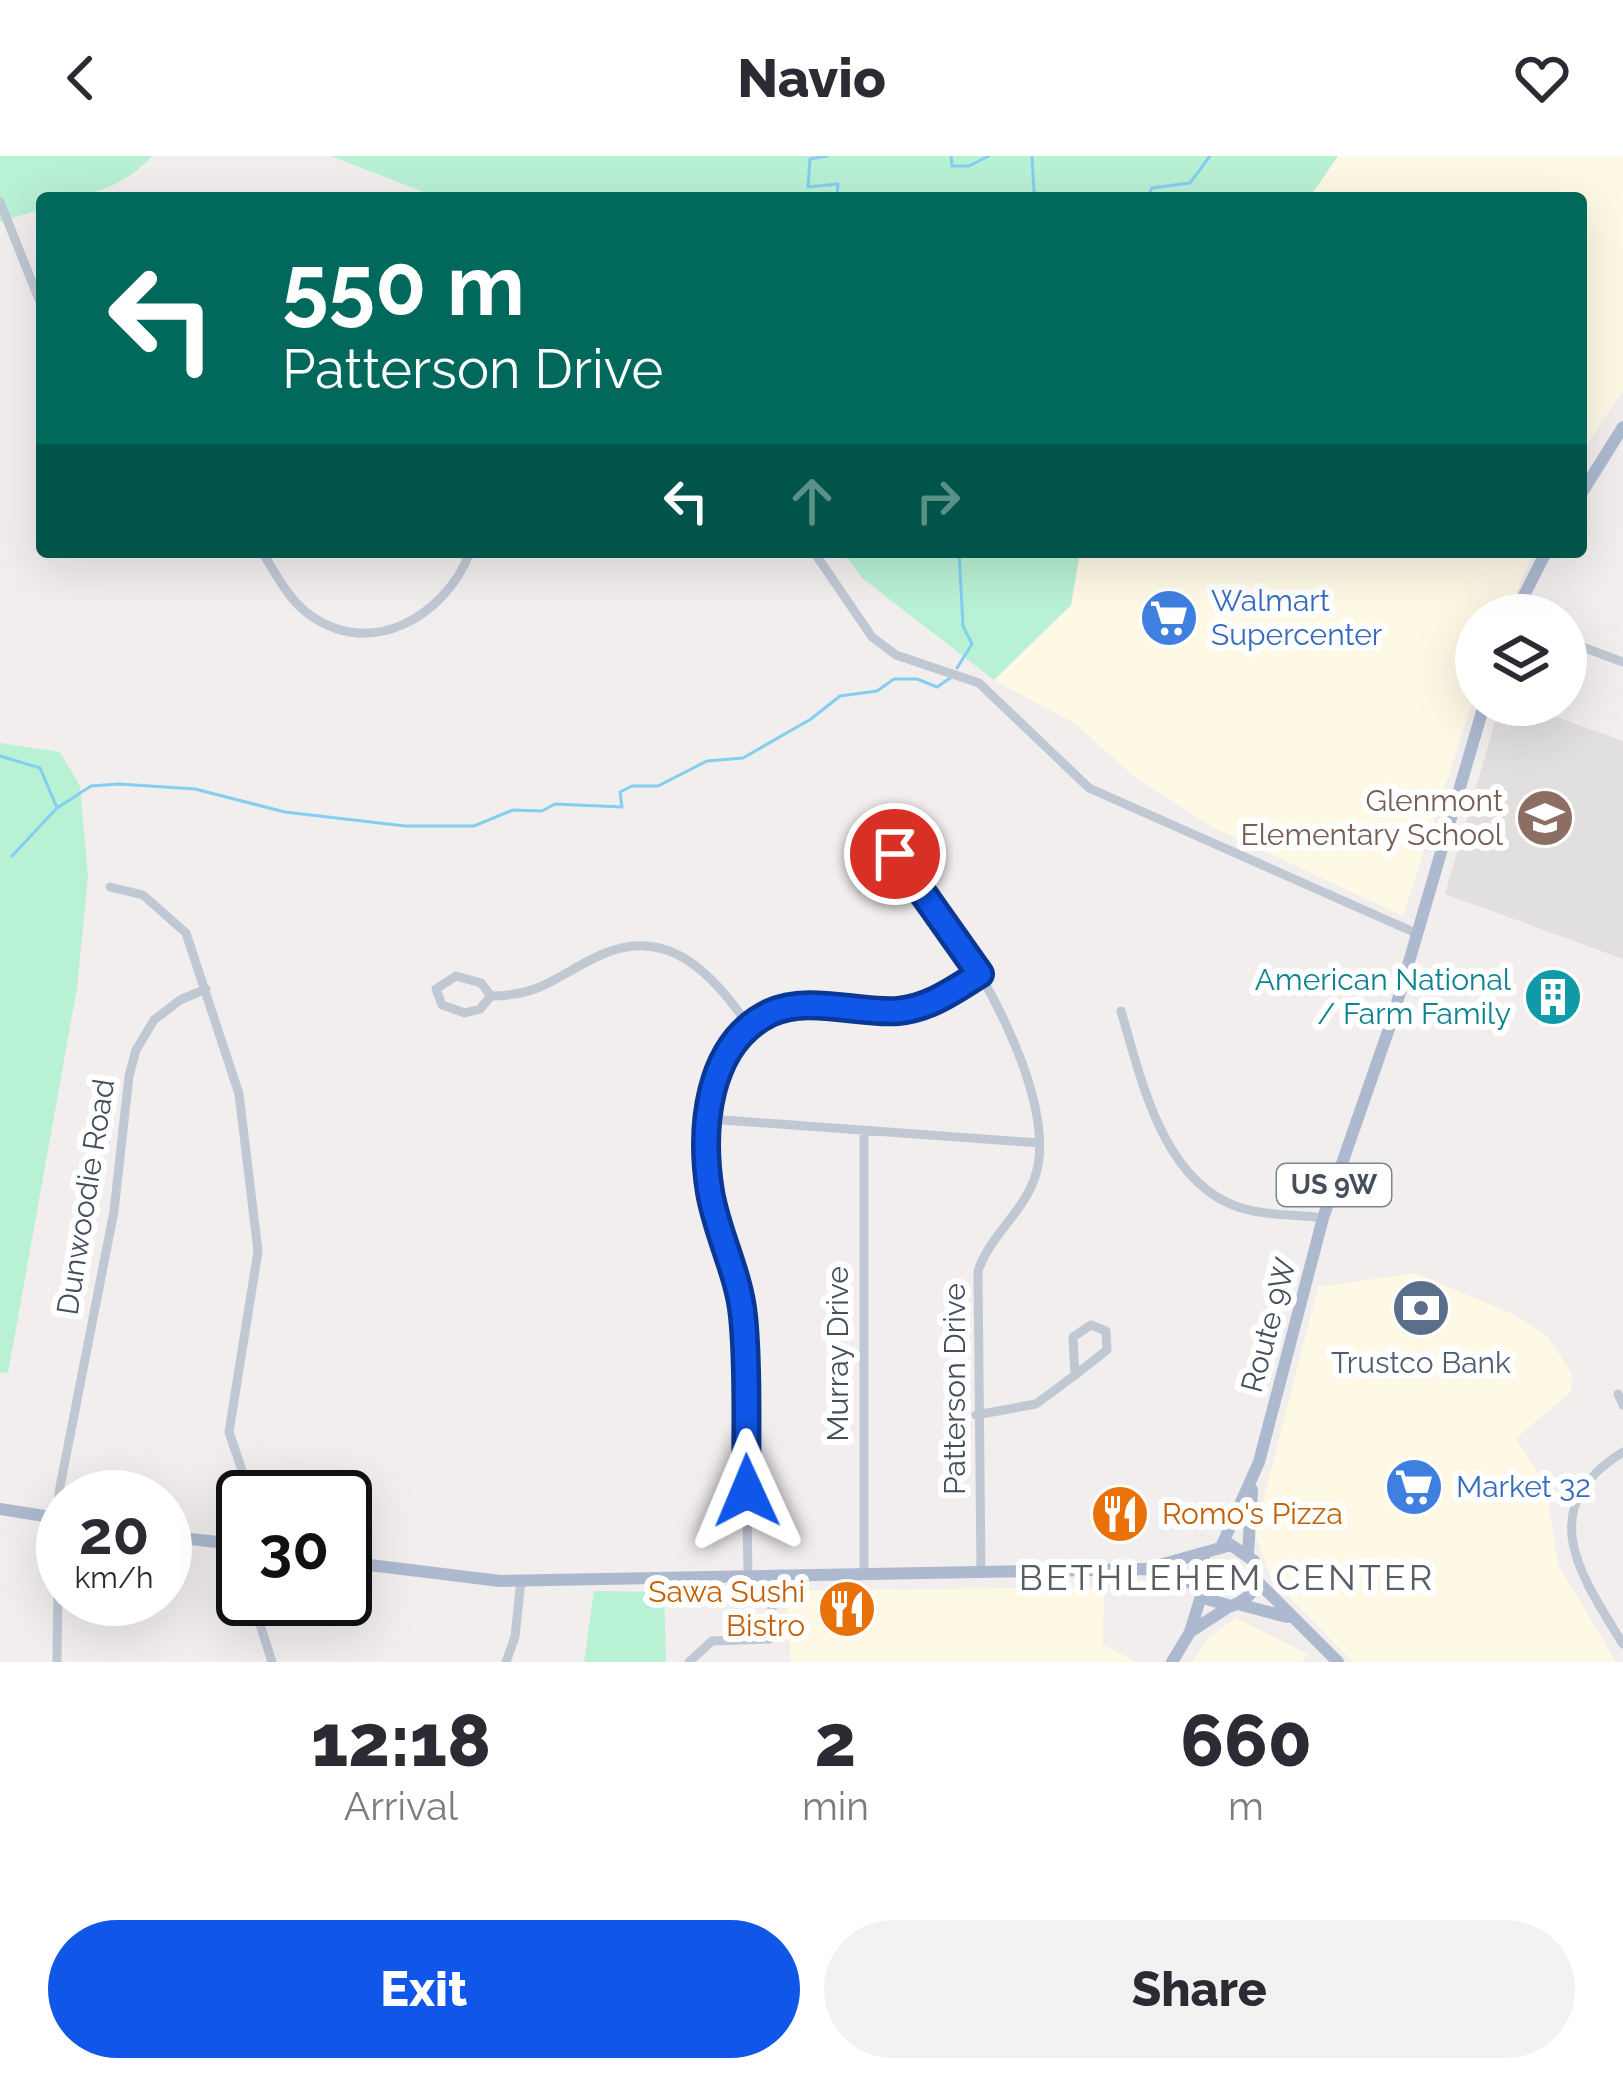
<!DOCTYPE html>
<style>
:root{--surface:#fff;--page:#f2f2f3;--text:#2b2b33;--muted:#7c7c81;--accent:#0f56e9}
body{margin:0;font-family:Raleway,sans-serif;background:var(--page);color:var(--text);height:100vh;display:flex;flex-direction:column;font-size:45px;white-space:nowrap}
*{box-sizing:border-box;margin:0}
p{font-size:39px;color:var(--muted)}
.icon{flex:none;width:66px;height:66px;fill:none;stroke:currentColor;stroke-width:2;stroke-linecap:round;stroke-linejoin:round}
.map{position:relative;height:1506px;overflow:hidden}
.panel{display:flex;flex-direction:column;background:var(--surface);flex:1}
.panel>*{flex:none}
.top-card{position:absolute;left:36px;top:36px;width:1551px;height:366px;border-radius:12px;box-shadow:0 12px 48px #0002;background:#00695c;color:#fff;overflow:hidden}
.fabs{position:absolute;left:1455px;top:438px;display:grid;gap:24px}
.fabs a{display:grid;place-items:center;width:132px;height:132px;border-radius:50%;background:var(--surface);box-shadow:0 12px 48px #0002;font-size:60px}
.speed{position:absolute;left:36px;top:1314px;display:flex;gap:24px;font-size:60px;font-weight:700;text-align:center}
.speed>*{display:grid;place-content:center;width:156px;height:156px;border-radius:50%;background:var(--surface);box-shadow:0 12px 48px #0002;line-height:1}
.speed small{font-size:30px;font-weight:400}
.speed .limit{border:6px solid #111;border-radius:18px;background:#fff;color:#111}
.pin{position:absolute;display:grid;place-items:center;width:102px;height:102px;color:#fff;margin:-51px;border:6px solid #fff;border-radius:50%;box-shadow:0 3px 12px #0007}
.me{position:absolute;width:132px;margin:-66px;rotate:359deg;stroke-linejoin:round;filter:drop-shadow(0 0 9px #0008)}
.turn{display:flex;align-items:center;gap:42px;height:252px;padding:0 48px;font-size:54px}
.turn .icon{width:156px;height:156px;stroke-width:2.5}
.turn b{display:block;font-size:84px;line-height:102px}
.lanes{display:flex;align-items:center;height:114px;padding:0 48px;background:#0003;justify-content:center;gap:60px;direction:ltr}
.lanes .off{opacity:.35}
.eta{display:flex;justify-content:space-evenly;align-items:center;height:204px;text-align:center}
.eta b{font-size:72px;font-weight:800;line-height:84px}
.action{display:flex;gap:24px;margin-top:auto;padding:24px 48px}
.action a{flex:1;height:138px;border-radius:72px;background:var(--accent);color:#fff;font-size:48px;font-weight:800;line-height:138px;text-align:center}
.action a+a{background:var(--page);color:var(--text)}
header{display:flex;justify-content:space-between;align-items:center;height:156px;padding:0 48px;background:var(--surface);font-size:54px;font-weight:800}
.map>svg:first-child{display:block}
.commercial{fill:#fdf9e5}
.education{fill:#e2dfdf}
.green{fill:#b9f1d5}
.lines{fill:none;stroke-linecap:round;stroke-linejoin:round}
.stream{stroke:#83cef1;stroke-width:3}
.minor{stroke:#c0c8d4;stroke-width:9}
.major{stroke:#acb9cf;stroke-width:12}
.route-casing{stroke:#0a3897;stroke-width:30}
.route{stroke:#0f56e9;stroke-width:21}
.labels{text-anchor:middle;stroke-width:12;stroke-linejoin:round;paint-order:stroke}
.shield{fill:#fff;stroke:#7d848d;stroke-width:3}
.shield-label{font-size:27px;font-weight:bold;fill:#454f5c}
.shop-label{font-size:30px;fill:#366cbe;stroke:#fff;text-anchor:start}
.education-label{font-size:30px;fill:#785e54;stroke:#fff;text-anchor:end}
.culture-label{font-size:30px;fill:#0d838f;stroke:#fff;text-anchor:end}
.street-label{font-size:30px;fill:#454f5c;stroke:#fff}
.service-label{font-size:30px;fill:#4e5e75;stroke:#fff}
.food-label{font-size:30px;fill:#c56008;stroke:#fff;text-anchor:start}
.quarter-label{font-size:36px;letter-spacing:3px;fill:#5a5d63;stroke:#fff}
</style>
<header><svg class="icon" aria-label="back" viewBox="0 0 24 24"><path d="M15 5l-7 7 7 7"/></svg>Navio<svg class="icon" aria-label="heart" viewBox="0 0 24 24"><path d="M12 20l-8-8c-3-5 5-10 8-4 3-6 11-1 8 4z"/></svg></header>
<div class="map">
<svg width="1623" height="1506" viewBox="0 0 1623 1506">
<rect width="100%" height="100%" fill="#f1eeed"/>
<!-- commercial -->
<path class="commercial" d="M1338 0H1623V234L1581 297V42H1309Z
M1080 396H1533L1507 459H1476V535L1403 760 1213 671 1137 623 1074 567 994 524 1071 449Z
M1415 1117 1515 1159 1547 1180 1572 1218 1571 1236 1516 1282 1546 1331 1558 1409 1616 1506H1353L1271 1423 1255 1377 1318 1131Z
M1104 1431 1103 1489 1137 1506H791L787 1435Z
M1236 1462 1308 1498 1302 1506H1192L1210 1480Z"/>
<!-- education -->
<path class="education" d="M1500 549H1523L1623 585V803L1445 738Z"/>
<!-- green -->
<path class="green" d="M0 0H152C122 33 86 42 42 42V53L0 66Z
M331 0H1338L1309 42H439Z
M843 396H1080L1071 449 994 524 862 422Z
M0 587 60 596 80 630 88 720 77 832 8 1217 0 1216Z
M594 1435 664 1436 666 1506H584Z"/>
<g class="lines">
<!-- stream -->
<path class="stream" d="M827 0 810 3 808 31 838 28 837 42
M951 0 952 10H969L989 0
M1032 0 1034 36 1048 42
M1077 42H1109
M1147 42 1152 32 1190 27 1210 0
M957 512 972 488 963 470 959 396
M0 600 40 612 57 652 91 630 119 628 195 633 285 656 405 670H474L513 654 542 655 555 648 622 651 620 636 632 630H658L707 605 743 602 811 563 840 540 877 535 894 523H917L937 531 953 520
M12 700 56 653"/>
<!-- minor -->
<path class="minor" d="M0 46 42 151
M262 396C275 416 287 441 306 456 369 506 446 460 470 396
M814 396 872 481 896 499 979 527 1089 632 1418 778
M1566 485 1623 506
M887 698 908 705 922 736 897 738 879 730 876 707Z
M110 731 143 739 186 777 239 938 258 1095 229 1276 251 1341
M922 736C972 791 1061 945 1035 1021 1023 1057 990 1079 978 1115L981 1417
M456 820 481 827 491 840 480 853 465 857 442 849 436 833Z
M491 840C544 840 559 817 603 798 671 769 714 821 749 870
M1121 855C1141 922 1162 1025 1238 1051 1265 1060 1295 1058 1323 1062
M709 963 1039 987
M864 976V1419
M1091 1169 1106 1175 1107 1194 1075 1219 1073 1181Z
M1618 1238 1623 1249
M976 1259 1036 1248 1075 1219
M1623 1296C1532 1352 1581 1420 1623 1488
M748 1422 744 1162 710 1037 707 1001 713 928 722 901 749 870 783 853 915 852 981 818
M252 1443 272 1506
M57 1506 59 1336 114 1055 129 920 136 894 154 864 180 844 206 833
M506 1506 515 1481 521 1424
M689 1506 712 1485 770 1483 774 1421"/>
<!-- major -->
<path class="major" d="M1581 338 1623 271
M1514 459 1546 396
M0 1353 63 1363
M165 1380 243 1389
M1222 1389 1259 1306 1323 1062 1392 864 1484 549
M1248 1397 1252 1334
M345 1406 500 1425 1144 1413 1171 1416 1198 1431
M1149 1412 1231 1389 1254 1405C1261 1426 1253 1443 1231 1450L1207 1443 1196 1422 1205 1397
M1257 1425 1338 1506
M1238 1448 1287 1461
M1190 1476 1230 1450
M1172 1506 1190 1476 1202 1437"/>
</g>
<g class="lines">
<!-- route casing -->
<g class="route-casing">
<path id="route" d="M747 1335C745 1278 749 1218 743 1160 739 1118 717 1078 710 1036 700 974 706 888 770 857 808 839 857 858 898 855 930 852 954 834 980 818L922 736 914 713 895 698"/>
</g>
<!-- route -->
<use href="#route" class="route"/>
</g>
<!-- icons -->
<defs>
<g id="supermarket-disc" transform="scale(3)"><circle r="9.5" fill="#3f7fe0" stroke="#fff"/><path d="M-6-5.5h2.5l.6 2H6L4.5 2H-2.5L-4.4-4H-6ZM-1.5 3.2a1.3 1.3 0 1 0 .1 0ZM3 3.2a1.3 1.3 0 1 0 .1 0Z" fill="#fff"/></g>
<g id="school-disc" transform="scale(3)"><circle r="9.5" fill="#8d6e63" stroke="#fff"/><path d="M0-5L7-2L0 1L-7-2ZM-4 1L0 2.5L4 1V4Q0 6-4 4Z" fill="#fff"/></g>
<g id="building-disc" transform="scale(3)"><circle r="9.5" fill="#0f9aa8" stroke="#fff"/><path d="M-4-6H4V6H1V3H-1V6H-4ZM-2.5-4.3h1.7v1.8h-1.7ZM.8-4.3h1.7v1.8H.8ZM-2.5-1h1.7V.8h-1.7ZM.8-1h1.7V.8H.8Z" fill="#fff"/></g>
<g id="bank-disc" transform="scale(3)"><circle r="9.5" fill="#5c6f8a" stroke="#fff"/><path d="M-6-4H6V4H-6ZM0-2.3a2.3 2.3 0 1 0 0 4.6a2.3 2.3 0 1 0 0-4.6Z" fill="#fff"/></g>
<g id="restaurant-disc" transform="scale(3)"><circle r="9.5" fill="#e8710a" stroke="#fff"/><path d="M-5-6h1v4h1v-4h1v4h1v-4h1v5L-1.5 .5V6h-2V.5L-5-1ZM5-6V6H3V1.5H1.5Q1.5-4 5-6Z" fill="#fff"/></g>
</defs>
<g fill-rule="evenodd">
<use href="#supermarket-disc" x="1169" y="462"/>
<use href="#school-disc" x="1545" y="662"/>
<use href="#building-disc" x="1553" y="841"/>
<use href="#bank-disc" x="1421" y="1152"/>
<use href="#supermarket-disc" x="1414" y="1331"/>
<use href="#restaurant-disc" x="1120" y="1358"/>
<use href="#restaurant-disc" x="847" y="1453"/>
</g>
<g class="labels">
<!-- shield labels -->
<rect class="shield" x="1277" y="1008" width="114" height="42" rx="9"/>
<g class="shield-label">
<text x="1334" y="1038">US 9W</text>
</g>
<!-- shop labels -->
<g class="shop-label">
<text x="1211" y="455">Walmart<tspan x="1211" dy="34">Supercenter</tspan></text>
<text x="1456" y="1341">Market 32</text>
</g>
<!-- education labels -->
<g class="education-label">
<text x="1503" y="655">Glenmont<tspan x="1503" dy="34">Elementary School</tspan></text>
</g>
<!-- culture labels -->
<g class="culture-label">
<text x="1511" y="834">American National<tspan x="1511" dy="34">/ Farm Family</tspan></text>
</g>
<!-- street labels -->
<g class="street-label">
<text transform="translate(86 1041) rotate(-81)" y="10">Dunwoodie Road</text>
<text transform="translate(1269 1169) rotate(-75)" y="10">Route 9W</text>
<text transform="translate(838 1198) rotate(-90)" y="10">Murray Drive</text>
<text transform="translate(955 1233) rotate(-90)" y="10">Patterson Drive</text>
</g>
<!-- service labels -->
<g class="service-label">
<text x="1421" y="1217">Trustco Bank</text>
</g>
<!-- food labels -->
<g class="food-label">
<text x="1162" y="1368">Romo's Pizza</text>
<text x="805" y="1446" text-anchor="end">Sawa Sushi<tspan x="805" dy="34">Bistro</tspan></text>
</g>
<!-- quarter labels -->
<g class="quarter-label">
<text x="1227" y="1434">BETHLEHEM CENTER</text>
</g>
</g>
</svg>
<div class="fabs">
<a><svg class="icon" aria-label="layers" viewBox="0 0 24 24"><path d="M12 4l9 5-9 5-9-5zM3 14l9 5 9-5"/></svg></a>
</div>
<div class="speed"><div>20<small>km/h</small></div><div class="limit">30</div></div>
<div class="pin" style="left:895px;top:698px;background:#d93025"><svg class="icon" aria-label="arrive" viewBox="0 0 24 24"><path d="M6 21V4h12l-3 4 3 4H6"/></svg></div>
<svg class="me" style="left:747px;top:1335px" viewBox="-20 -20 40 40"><path d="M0-17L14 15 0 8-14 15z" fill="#0f56e9" stroke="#fff" stroke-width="4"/></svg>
<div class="top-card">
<div class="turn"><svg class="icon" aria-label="left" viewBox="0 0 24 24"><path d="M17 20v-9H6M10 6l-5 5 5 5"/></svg><div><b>550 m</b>Patterson Drive</div></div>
<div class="lanes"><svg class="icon" aria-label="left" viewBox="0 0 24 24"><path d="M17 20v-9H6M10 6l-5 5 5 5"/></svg><svg class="icon off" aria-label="ahead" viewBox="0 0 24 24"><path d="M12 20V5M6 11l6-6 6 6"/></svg><svg class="icon off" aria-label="right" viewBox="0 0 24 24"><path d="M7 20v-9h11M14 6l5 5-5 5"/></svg></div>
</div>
</div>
<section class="panel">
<div class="eta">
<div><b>12:18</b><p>Arrival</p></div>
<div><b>2</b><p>min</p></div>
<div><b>660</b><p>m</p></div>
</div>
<div class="action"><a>Exit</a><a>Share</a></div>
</section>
